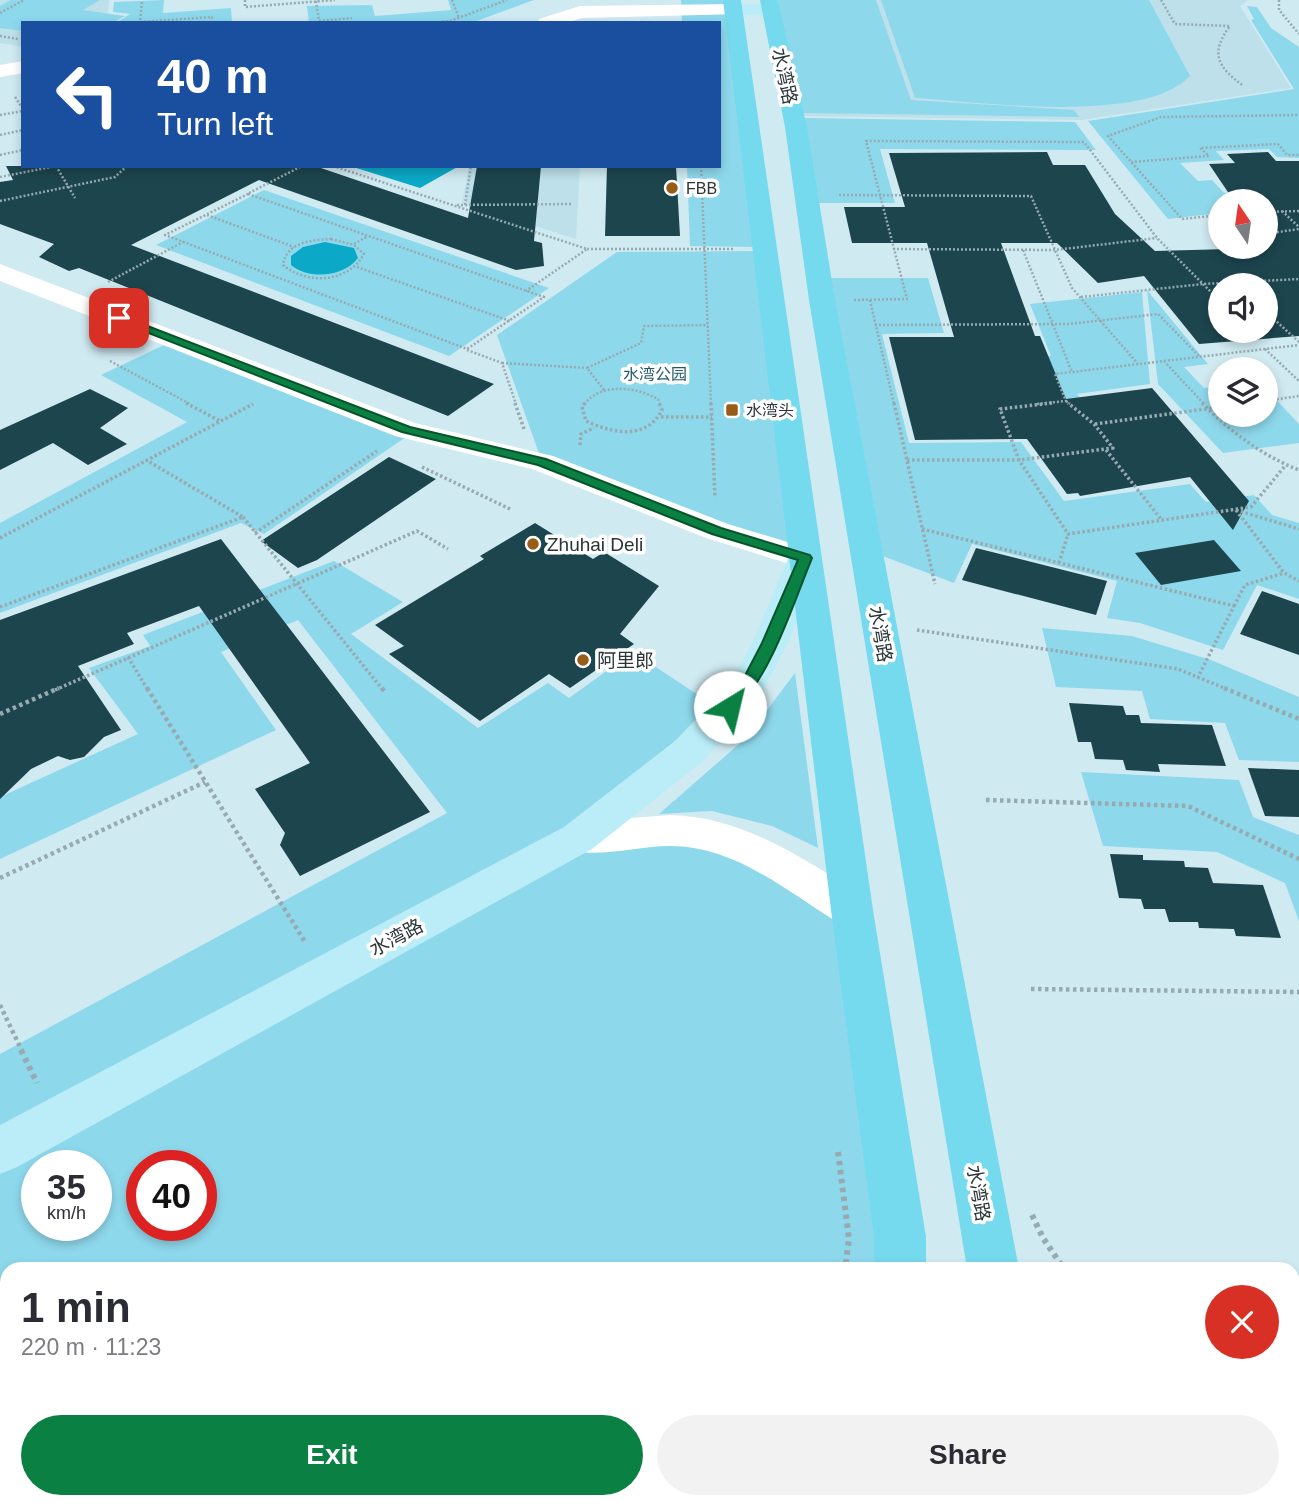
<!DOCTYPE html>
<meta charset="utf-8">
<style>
:root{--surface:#fff;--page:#f2f2f3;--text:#2b2b33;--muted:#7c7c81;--accent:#0b8043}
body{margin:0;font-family:Arial,"Noto Sans SC",sans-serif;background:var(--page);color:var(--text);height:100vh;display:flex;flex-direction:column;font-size:26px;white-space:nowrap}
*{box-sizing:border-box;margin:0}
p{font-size:23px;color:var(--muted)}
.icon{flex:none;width:38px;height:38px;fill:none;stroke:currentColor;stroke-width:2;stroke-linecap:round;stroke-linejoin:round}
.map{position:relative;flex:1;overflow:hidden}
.details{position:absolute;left:0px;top:1262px;width:1300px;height:247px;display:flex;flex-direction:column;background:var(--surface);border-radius:21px 21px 0 0;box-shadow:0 4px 10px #0003}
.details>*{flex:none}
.top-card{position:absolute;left:21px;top:21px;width:700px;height:147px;border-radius:0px;box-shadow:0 4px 10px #0003;background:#1a4fa0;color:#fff;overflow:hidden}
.needle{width:46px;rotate:347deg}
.buttons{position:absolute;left:1208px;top:189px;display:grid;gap:14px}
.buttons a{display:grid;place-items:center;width:70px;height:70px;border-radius:50%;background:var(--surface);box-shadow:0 4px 10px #0003;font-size:35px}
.speed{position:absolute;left:21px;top:1150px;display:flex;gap:14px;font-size:35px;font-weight:700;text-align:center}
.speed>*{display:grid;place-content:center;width:91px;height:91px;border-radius:50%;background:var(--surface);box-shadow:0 4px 10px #0003;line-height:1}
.speed small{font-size:18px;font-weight:400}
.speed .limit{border:10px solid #d22;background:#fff;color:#111}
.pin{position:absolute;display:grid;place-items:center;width:60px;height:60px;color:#fff;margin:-30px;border-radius:14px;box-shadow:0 4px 10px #0006}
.me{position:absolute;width:77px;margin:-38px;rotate:36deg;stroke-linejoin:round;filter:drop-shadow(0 0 5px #0008)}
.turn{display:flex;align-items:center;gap:24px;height:147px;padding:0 21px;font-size:32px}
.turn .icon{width:91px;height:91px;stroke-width:2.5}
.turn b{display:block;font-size:49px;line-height:60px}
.round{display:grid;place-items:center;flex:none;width:74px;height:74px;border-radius:37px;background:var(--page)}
.summary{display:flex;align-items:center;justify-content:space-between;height:119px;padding:0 21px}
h1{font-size:42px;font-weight:600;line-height:52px}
.primary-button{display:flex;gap:14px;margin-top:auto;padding:14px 21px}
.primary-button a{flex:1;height:80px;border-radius:42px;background:var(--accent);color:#fff;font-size:28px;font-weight:600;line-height:80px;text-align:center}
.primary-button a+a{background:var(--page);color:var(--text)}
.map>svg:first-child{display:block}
.built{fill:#bde0ea}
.green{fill:#8ed8ec;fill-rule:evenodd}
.water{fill:#0ba9c7}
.building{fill:#1d454e;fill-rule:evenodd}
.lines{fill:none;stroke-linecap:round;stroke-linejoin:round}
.path-far3{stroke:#96aab0;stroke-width:2.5;stroke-dasharray:2 2;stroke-linecap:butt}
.path-far2{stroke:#96aab0;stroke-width:3.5;stroke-dasharray:2.5 2.5;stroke-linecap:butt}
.path-far1{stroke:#96aab0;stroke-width:4.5;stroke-dasharray:3.5 3.5;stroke-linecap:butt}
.path{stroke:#96aab0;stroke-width:6;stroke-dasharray:4.5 4.5;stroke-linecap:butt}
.street{fill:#fff;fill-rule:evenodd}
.secondary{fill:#baedf7;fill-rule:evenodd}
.primary{fill:#75daee;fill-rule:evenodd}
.highway{fill:#19c2e3;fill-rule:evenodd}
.route{fill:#0b8043;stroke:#07532c;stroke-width:2}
.poi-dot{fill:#955d17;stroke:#fff;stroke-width:2.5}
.labels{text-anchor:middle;stroke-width:7;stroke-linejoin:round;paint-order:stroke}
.far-poi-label{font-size:16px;fill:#2b3537;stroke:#fff;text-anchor:start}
.far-park-label{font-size:16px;fill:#245a67;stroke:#fff}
.street-label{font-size:19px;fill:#2b3537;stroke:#fff}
.poi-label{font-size:19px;fill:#2b3537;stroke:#fff;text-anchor:start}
</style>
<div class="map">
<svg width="1299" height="1508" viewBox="0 0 1299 1508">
<rect width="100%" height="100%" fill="#d0eaf2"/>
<!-- built -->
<path class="built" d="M0 0H109L107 23H23V47L0 43Z
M771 0H1248L1240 6 1291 88 1082 120 794 116Z
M469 166H580L576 239 462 203Z"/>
<!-- green -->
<path class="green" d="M11 0H100L83 10 125 16 112 23H23V31L0 28V6Z
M164 0 163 13 231 8 232 23H116L130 14 113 12 114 2Z
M448 0H534L471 23H309L307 6 372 5 375 16 451 10Z
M681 0H726L754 247 690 246 687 166H719V23H682Z
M778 0H876L911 100 1074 110 1079 117 803 113Z
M881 0H1149L1190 76C1144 125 979 102 915 98Z
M1247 6 1257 7 1271 28 1299 47V158L1277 157 1269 149 1216 151 1224 160 1180 163 1198 181 1212 180 1224 193H1244L1251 201H1220V213L1168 219 1088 121 1294 89 1251 20 1254 19Z
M804 118 1075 122 1096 150 880 149 895 203H817Z
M264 190 549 288 449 356 156 245Z
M764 251 805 557 542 462 497 335 617 252Z
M829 278H928L944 333 882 334 909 443 1021 442 1064 501 1190 484 1206 502 1254 495 1272 515 1299 523V599L1257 585 1223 650 1140 623 1107 618 1117 581 972 544 954 583 880 555Z
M1147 290 1208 364 1184 367 1204 388 1220 386V415H1265V388L1299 424V443L1223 453 1158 384Z
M1142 292 1150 384 1077 394 1095 415 1026 390 1014 356H1051L1030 304Z
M164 345 406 437 264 534 241 523 0 613V523L187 422 101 375Z
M334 561 403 602 351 634 478 728 548 683 569 698 633 652 715 706 571 833 0 1140V1054L447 813 298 620 221 652 276 730 0 859V797L138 734 89 668 150 646 143 635Z
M1042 628 1132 636 1211 660 1299 697V762L1239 760 1225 723 1150 719 1142 691 1056 687Z
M795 673 818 848 772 826 712 811 659 814 746 738Z
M1081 772 1239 780 1253 817 1299 835V921L1285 883 1217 852 1103 846Z
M703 833 852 910 896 1269H7V1502H785L780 1508H0V1152L579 839ZM37 1166H96V1225H37ZM142 1166H201V1225H142Z"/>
<!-- water -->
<path class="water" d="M350 166H459L420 188Z
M325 242 354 248 358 258C344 277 309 280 291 265V256L303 247Z"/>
<!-- building -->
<path class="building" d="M1047 152 1053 165H1085L1115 214 1155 251 1265 248V201H1234L1209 164 1235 163 1227 154 1268 152 1276 161H1299V336L1199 344 1144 276 1098 283 1057 243H1001L1035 336H1040L1066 399 1152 388 1249 501 1233 530 1190 477 1080 496 1078 493 1067 494 1027 439 915 440 889 337H954L927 243H852L844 207H905L889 153ZM1220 285H1265V331H1220Z
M6 166H315L468 218 477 166H541L534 241 542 243 544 266 516 270 259 180 131 245 494 384 448 416 79 268 69 271 39 257 54 244 0 224V182L13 180Z
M607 166H676L680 236H605Z
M90 389 128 408 100 428 127 444 88 465 53 443 0 470V430Z
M389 457 436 479 317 560 298 568 261 541Z
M535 523 593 559 604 552 659 586 620 634 634 644 570 688 549 674 480 721 389 654 404 646 375 625 484 559 480 556Z
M221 539 430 812 300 876 280 845 285 833 255 789 310 763 199 606 127 633 134 644 78 666 121 730 104 737 84 757 70 760 58 756 31 769 0 799V620Z
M1214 540 1241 571 1161 585 1135 553Z
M976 548 1107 581 1096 615 962 580Z
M1262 591 1299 604V655L1240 634Z
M1069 703 1123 706 1126 715H1139L1141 723 1212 725 1226 766 1158 764 1160 772 1126 770 1123 760 1095 759 1091 742H1078Z
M1248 768 1299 770V817L1265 816Z
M1110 854 1143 855V860L1184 861 1185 867 1208 868 1213 883 1263 885 1281 938 1236 936 1234 929 1199 928 1198 922H1169L1165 909H1144L1141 899 1119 898Z"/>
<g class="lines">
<!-- path-far3 -->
<path class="path-far3" d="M245 0V7L335 0
M452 0 459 18
M1161 0 1175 24 1230 26C1210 53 1217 66 1242 85
M1279 0V10L1299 34
M316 1 319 21 352 18
M142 2 140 22 212 17V23
M0 13 24 0
M430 23 450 21 507 0
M0 36 18 39
M15 97 23 109
M0 115 23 111
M0 135 23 130
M0 155 23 150
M1131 162 1209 156 1200 148 1278 144 1287 155H1299
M56 166 75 198
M333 166 587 249 526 291
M701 166 711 404
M0 177 56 166
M249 193 302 166
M248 194 544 297 467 349 165 235Z
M839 195 1031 196 1072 288 1138 364
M0 201 115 177 127 166
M457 205 573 204
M465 205 471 166
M1282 211 1299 227
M1265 212 1299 211
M207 215 294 247
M1220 215 1182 219 1108 136 1161 117 1299 115
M1265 234 1299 229
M331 239 354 245 364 254C348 283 307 285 283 265 286 242 312 240 331 239Z
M354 244 368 236
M587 249H733
M893 249 1055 250 1157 238
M1023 250 1072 372
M357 267 510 321
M108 282 183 242
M1081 297 1203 284 1299 279
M854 300 907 299 866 141 1084 142 1157 238 1220 301
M870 300 894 404
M1265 311 1299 342
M875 325 1069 324 1158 314 1200 357
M1265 349 1299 381
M467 350 502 363 516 404
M110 361 190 404
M1164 361 1204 404
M502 363 587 368
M604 390 587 368 641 343 644 326 708 325
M1066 401 1070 404
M1265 401 1299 396
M584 404C603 382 635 387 658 399L660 404
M1037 404 1066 401 1055 374 1299 345"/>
<!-- path-far2 -->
<path class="path-far2" d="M186 403 220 421
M515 403 524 429
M585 403 582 407 586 421C612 433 646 441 662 410L659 403
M711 403 715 498
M894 403 935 584
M1052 403 1000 409 1019 460 1068 534 1251 507 1285 466
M1202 403C1231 432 1261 455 1299 470
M661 417H712
M1095 424 1220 407
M580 445 581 434 594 428
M1106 450 1161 519
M907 460H1019L1113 448 1094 424 1068 403
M422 467 510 509
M1236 510 1284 573 1299 581
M1236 510 1299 529
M243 517 383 690
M922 529 1234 606 1198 677
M255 533 377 451
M0 538 253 404
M1059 563 1068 534
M1234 606 1245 585 1284 573
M0 607 243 517 146 460
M917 630 1178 669 1229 690
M128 657 148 690
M55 690 417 531 448 549"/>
<!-- path-far1 -->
<path class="path-far1" d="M147 688 305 942
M382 688 385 692
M1224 688 1299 719
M0 714 59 688
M986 800 1188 806 1299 859
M0 878 205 782
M1031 989 1299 992
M0 1005 22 1051"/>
<!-- path -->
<path class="path" d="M21 1050 37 1083
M838 1152 849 1239 845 1269
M1032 1215 1043 1238 1064 1269
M1139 1502 1142 1508
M689 1508 697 1502"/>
<!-- street -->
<path class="street" d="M734 4 743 10 740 14 582 18 566 23H537L539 19 580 6Z
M23 61V73L0 77V65Z
M0 264 415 423 553 456 728 524 817 551 822 558 817 565 805 568 793 565 706 538 532 469 395 436 0 281Z
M670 815C746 817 804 860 867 898L873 910 867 922 852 927 837 922C784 889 734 846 670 846 636 846 596 859 564 849L558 838 564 827 578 822Z"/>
<!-- secondary -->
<path class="secondary" d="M734 4H771L780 10 771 16 728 14 725 10Z
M805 548 817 551 822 558 788 643 757 701 703 761 592 849 17 1167 0 1174V1125L564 827 675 741 730 684 752 643 788 558 793 551Z"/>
<!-- primary -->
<path class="primary" d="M723 0H741L873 910 926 1237V1269H874V1237L831 910Z
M760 0H778L807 127 835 300 1019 1269H967L809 300 785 127Z
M773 1502H836L834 1508H771Z
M962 1502H1058V1508H964Z"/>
<!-- highway -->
<path class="highway" d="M1293 1446 1299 1447V1505L1287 1502H1293Z
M915 1502H992L990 1508H913Z"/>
</g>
<!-- route -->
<path class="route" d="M119 315 410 427 546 459 721 528 810 555 812 558C791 609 773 670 736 710H725L723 707 738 689 762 643 798 560 712 534 538 465 402 432 115 320 113 318Z"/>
<!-- markers -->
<g class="poi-dot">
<circle cx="672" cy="188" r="7"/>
<rect x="725" y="403" width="14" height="14" rx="3.5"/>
<circle cx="533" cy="544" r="7"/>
<circle cx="583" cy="660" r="7"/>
</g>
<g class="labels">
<!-- far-poi labels -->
<g class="far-poi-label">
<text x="686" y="194">FBB</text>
<text x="746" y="416">水湾头</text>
</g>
<!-- far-park labels -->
<g class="far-park-label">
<text x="655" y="380">水湾公园</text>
</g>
<!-- street labels -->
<g class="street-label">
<text transform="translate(785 76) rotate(78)" y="7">水湾路</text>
<text transform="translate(881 634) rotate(80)" y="7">水湾路</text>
<text transform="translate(396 937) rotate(-28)" y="7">水湾路</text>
<text transform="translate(979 1193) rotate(80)" y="7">水湾路</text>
</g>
<!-- poi labels -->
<g class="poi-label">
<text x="547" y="551">Zhuhai Deli</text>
<text x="597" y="667">阿里郎</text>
</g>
</g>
</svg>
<div class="buttons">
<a><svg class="needle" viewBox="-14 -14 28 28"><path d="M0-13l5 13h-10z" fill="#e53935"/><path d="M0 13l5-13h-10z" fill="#7c7c81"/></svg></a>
<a><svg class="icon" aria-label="sound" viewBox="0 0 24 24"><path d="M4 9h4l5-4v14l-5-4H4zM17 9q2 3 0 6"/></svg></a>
<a><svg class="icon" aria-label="layers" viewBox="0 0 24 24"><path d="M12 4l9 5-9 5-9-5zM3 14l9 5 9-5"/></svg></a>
</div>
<div class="speed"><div>35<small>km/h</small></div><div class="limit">40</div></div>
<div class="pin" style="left:119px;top:318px;background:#d93025"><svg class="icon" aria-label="arrive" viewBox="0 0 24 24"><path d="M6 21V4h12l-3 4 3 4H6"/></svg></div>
<svg class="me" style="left:730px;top:707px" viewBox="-20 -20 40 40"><circle r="19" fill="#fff"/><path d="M0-13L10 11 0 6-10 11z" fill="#0b8043"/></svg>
<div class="top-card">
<div class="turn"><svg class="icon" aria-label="left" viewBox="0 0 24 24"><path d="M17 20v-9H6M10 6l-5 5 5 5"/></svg><div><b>40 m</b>Turn left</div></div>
</div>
<section class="details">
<div class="summary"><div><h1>1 min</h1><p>220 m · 11:23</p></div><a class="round" style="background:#d93025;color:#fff"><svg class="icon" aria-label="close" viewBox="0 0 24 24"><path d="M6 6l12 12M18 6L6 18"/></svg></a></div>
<div class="primary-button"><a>Exit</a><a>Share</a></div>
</section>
</div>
